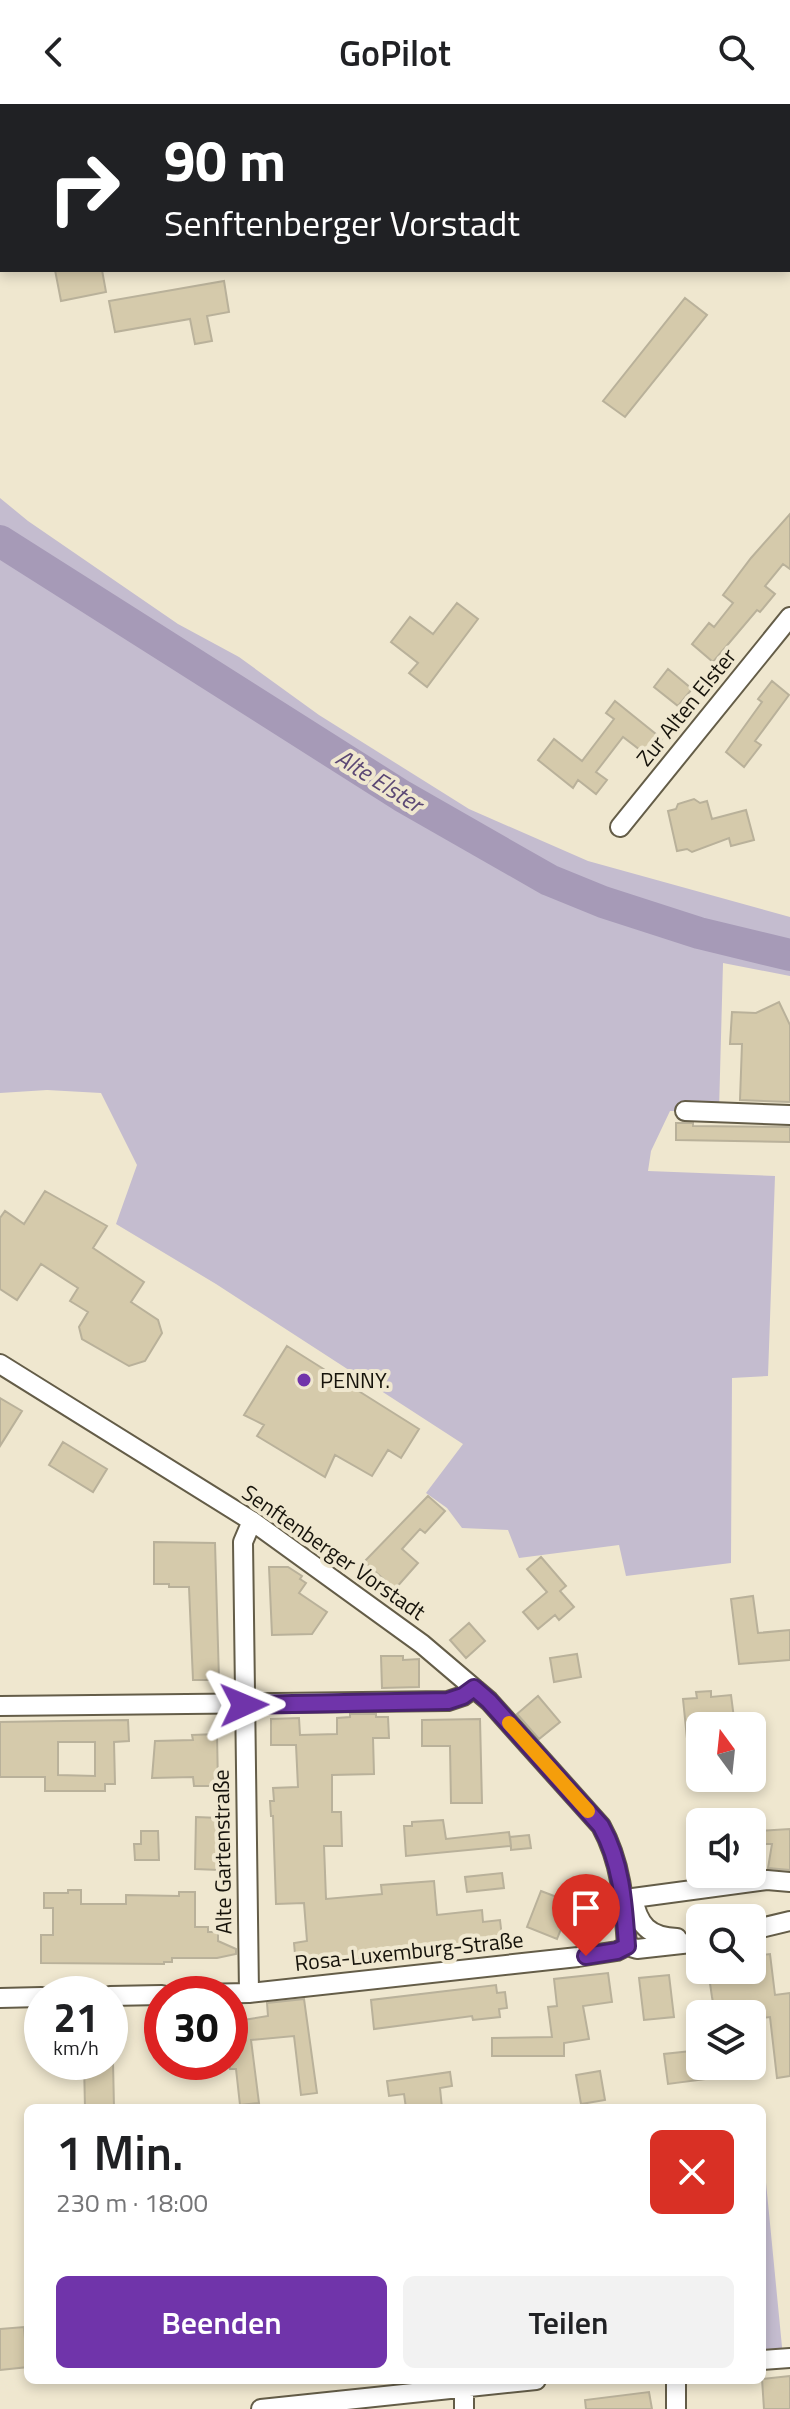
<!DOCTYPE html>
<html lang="de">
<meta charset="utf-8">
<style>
:root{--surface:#fff;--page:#f2f2f2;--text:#202124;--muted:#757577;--accent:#7034aa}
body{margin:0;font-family:"Titillium Web",sans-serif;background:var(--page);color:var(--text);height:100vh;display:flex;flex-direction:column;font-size:30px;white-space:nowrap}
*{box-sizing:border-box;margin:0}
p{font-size:26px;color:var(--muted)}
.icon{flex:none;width:44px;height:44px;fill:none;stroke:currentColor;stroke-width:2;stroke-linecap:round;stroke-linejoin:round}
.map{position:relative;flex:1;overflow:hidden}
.panel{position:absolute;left:24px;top:2000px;width:742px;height:280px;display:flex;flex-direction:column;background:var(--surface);border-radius:12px;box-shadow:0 4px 12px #0003}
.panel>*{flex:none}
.top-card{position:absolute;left:0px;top:0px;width:790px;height:168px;box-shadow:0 4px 12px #0003;background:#202124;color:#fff;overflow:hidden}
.needle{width:52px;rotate:345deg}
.tools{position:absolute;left:686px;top:1608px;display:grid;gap:16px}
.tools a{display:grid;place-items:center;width:80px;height:80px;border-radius:12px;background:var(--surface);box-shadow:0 4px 12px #0003;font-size:40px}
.speed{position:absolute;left:24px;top:1872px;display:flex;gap:16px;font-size:40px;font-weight:700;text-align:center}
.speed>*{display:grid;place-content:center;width:104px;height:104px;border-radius:50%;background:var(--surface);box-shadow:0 4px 12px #0003;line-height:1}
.speed small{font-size:20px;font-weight:400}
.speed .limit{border:12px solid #d22;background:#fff;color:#111}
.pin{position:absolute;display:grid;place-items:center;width:68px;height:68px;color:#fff;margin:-82px -34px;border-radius:50% 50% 50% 0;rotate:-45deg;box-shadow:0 0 8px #0007}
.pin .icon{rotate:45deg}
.me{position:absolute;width:88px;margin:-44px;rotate:89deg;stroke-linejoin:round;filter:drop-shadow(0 0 6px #0008)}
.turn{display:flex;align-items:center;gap:28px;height:168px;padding:0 32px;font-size:36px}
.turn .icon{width:104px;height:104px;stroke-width:2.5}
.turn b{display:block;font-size:56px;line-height:68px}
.round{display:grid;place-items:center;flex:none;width:84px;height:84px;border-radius:12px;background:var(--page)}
.summary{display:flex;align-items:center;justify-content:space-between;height:136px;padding:0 32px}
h1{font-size:48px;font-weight:600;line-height:60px}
.button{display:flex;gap:16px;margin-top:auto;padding:16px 32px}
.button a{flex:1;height:92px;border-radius:12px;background:var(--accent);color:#fff;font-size:32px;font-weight:600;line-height:92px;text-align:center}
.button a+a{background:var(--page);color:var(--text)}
header{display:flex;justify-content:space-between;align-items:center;height:104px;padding:0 32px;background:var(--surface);font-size:36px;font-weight:600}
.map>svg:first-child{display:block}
.green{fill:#c4bccf}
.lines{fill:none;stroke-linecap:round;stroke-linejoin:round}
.river{stroke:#a69ab7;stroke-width:32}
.building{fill:#d5caab;stroke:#b9b19a;stroke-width:2;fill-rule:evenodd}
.street-casing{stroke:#645d48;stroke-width:22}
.primary-casing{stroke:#89711e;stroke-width:34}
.street{stroke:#fff;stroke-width:18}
.primary{stroke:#ddc87f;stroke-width:30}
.route-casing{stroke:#49226e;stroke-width:20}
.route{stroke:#7034aa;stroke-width:14}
.slow{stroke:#f59e0b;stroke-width:14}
.poi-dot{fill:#7034aa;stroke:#efe7cf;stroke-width:3}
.labels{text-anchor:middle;stroke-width:8;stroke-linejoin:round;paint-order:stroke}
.street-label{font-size:22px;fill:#16130b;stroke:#efe7cf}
.poi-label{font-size:22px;fill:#16130b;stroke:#efe7cf;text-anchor:start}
.water-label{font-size:24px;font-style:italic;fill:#5b4874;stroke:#efe7cf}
</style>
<header><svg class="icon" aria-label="back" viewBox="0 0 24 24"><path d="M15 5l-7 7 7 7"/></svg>GoPilot<svg class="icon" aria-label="search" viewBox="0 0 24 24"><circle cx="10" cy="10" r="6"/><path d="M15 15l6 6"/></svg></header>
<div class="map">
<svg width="790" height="2305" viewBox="0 0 790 2305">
<rect width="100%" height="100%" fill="#efe7cf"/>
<!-- green -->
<path class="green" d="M80 0H738L740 2H70Z
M0 394 28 417 178 520 239 553 319 611 469 705 588 757 790 813V872L723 859 719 1007H670L651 1047 648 1067 775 1072 768 1272 732 1274 731 1459 626 1472 619 1441 519 1454 508 1426 462 1424 447 1404 426 1389 463 1340 216 1180 116 1120 137 1061 101 989 47 986 0 989Z
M762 2058H764L783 2253 762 2255Z"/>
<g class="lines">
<!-- river -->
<path class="river" d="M0 437 402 692 549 776 603 798 699 829 790 851"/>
</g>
<!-- building -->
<path class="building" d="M55 166H102L106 188 61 197Z
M224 177 229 208 207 212 212 237 195 240 190 215 115 228 109 197Z
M685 194 707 211 625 313 603 297Z
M790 410V465L783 460 765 482 775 490 760 508 757 506 713 558 692 540 709 519 714 523 733 499 723 491 751 454Z
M457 499 478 515 427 583 409 569 418 559 391 538 410 513 433 530Z
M668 565 692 585 678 602 654 583Z
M772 577 789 591 755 637 761 641 744 663 726 648 762 598 758 595Z
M615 597 662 635 648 652 623 633 596 668 607 676 596 690 578 676 573 684 538 656 554 635 582 657 614 615 606 609Z
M694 695 700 699 707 697 712 715 746 706 754 736 731 742 729 734 692 748 687 745 677 747 668 707 676 705 678 700Z
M779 898 790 921V998L740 996 742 940H730L732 908 756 909Z
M676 1019H693V1022L790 1023V1038L676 1036Z
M45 1087 107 1122 93 1144 144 1178 131 1198 158 1216 162 1229 145 1257 129 1262 82 1235 79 1223 88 1208 70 1197 78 1184 41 1160 17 1196 0 1185V1114L5 1107 24 1120Z
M287 1242 419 1325 401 1354 388 1346 372 1372 335 1351 325 1373 257 1332 264 1321 244 1311Z
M0 1294 22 1307 0 1342Z
M63 1338 107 1365 93 1388 49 1361Z
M428 1392 445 1407 425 1429 420 1425 402 1445 418 1459 395 1485 364 1458Z
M154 1438 215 1439 219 1576H193L189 1483H169V1480H154Z
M541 1453 566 1482 560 1487 574 1503 559 1516 555 1511 538 1525 523 1508 547 1488 527 1465Z
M269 1463H288L302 1472 300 1475 306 1479 299 1489 327 1508 312 1530 272 1531Z
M753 1492 758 1529 790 1526V1556L739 1560 731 1495Z
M469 1519 485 1537 466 1554 450 1536Z
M577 1550 581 1573 554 1578 550 1554Z
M381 1552H403V1556L419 1555V1583L382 1584Z
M711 1587V1593L731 1591 735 1622H700V1664H690L683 1595 697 1594 696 1588Z
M538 1592 560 1618 539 1635 517 1610Z
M350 1610H376V1613H388L389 1634H373L374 1670 332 1671V1708H341L342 1742H324L326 1795 382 1790 381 1781 434 1777 437 1811 482 1806 483 1818 500 1816 503 1842 296 1861 294 1839 307 1837 304 1799 276 1800 273 1712H271L270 1697H274L273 1684 298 1683 296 1641H271V1615L299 1614 300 1631 337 1630V1614L350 1613Z
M480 1615 482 1699H451L450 1642H422V1616Z
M128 1616 129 1637 114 1638 115 1680H105V1687H45V1673H0V1618ZM58 1638H95V1672L58 1671Z
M217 1630 218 1682H194L193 1673 152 1674 155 1637 193 1636 192 1631Z
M196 1713 219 1714V1729L222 1728 219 1766 195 1765Z
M443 1716 446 1735 509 1728 511 1742 510 1733 529 1731 531 1744 511 1746V1742L406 1752 404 1722H412V1718Z
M790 1725V1766L768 1764 772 1740H760L759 1727Z
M141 1727H158L159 1756H135L134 1740H141Z
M502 1769 504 1784 467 1788 465 1773Z
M68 1786H81V1800H126V1791L179 1792V1788H195V1823H208V1828H218V1837L236 1845V1850L217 1854H172V1858H164V1860L41 1859V1831H53V1804H44V1789H68Z
M541 1787 578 1801 570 1822 563 1820 557 1835 527 1823Z
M770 1850 775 1891 790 1889V1972L777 1974 770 1913 752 1915V1910H715L712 1893 708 1866H752V1852Z
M608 1869 612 1898 583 1902 589 1935 564 1939V1952H492V1934L552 1933 548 1903 557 1902 554 1875Z
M669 1871 674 1913 644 1916 639 1874Z
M496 1881 497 1889 505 1888 507 1904 499 1905 500 1913 473 1916 472 1912 374 1925 371 1896Z
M304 1895 317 1989 301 1991 294 1932 251 1936 259 1999 240 2001 236 1965H230V1918L268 1912 267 1899Z
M700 1946V1962H736L737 1971 668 1980 664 1950Z
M84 1958H113L114 2004H85Z
M600 1967 605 1996 581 2000 576 1971Z
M450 1968 452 1982 440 1984 442 2004H406L404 1990 389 1992 387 1977Z
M24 2223 25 2235H28V2263L0 2266V2225Z
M790 2272V2305H764L762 2275Z
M649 2288 652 2305H586L585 2296Z"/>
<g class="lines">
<!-- street casing -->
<g class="street-casing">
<path id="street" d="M788 54 790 57
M620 723 790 513
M685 1007 790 1011
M0 1260 252 1417 422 1540 489 1597 601 1722C622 1760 624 1800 627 1842L637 1845 700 1838
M0 1602 448 1597 463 1592 474 1584
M752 1826 790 1817
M677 1834C649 1833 638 1821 633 1794L767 1776 790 1778
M249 1889 243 1438 252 1417
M194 1890 249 1889 578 1853 617 1847 627 1842
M110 1892 162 1891
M0 1894 42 1893
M762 2256 790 2254
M676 2276V2305
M464 2283V2305
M261 2305 536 2276"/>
</g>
<!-- primary casing -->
<g class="primary-casing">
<path id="primary" d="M739 0 741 2
M59 2 69 0
M0 17 2 16
M788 17H790"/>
</g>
<!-- street -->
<use href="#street" class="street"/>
<!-- primary -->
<use href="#primary" class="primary"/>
</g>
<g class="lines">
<!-- route casing -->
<g class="route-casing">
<path id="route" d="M244 1601 448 1597 463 1592 474 1584 489 1597 601 1722C622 1760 624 1800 627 1842L617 1847 586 1852"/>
</g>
<!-- route -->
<use href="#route" class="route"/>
<!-- slow -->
<path class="slow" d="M509 1619 588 1707"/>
</g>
<!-- markers -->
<circle class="poi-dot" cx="304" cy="1276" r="8"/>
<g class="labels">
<!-- street labels -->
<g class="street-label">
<text transform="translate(686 603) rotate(-51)" y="8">Zur Alten Elster</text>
<text transform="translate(334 1448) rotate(35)" y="8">Senftenberger Vorstadt</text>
<text transform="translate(222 1748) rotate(-91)" y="8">Alte Gartenstraße</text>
<text transform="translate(409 1847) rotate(-6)" y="8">Rosa-Luxemburg-Straße</text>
</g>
<!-- poi labels -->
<g class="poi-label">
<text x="320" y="1284">PENNY.</text>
</g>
<!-- water labels -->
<g class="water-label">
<text transform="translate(379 677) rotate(32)" y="8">Alte Elster</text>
</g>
</g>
</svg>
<div class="tools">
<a><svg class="needle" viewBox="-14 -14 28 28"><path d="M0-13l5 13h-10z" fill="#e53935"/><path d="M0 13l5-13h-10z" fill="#757577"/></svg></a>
<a><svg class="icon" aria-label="sound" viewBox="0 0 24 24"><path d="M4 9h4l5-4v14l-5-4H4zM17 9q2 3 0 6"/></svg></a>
<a><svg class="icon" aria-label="search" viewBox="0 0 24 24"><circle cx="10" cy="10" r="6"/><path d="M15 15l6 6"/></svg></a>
<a><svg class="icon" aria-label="layers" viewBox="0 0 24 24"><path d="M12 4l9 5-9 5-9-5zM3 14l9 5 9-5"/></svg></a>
</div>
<div class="speed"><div>21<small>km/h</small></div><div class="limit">30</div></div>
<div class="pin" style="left:586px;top:1852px;background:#d93025"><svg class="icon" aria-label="arrive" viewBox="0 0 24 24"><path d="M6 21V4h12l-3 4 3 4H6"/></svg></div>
<svg class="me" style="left:244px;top:1601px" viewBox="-20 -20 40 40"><path d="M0-17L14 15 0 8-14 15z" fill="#7034aa" stroke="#fff" stroke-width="4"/></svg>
<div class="top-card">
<div class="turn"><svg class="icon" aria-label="right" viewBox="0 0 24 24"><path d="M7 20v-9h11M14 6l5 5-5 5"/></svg><div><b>90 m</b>Senftenberger Vorstadt</div></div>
</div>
<section class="panel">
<div class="summary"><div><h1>1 Min.</h1><p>230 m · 18:00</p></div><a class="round" style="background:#d93025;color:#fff"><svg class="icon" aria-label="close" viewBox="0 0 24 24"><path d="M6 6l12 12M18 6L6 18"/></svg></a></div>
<div class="button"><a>Beenden</a><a>Teilen</a></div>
</section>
</div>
